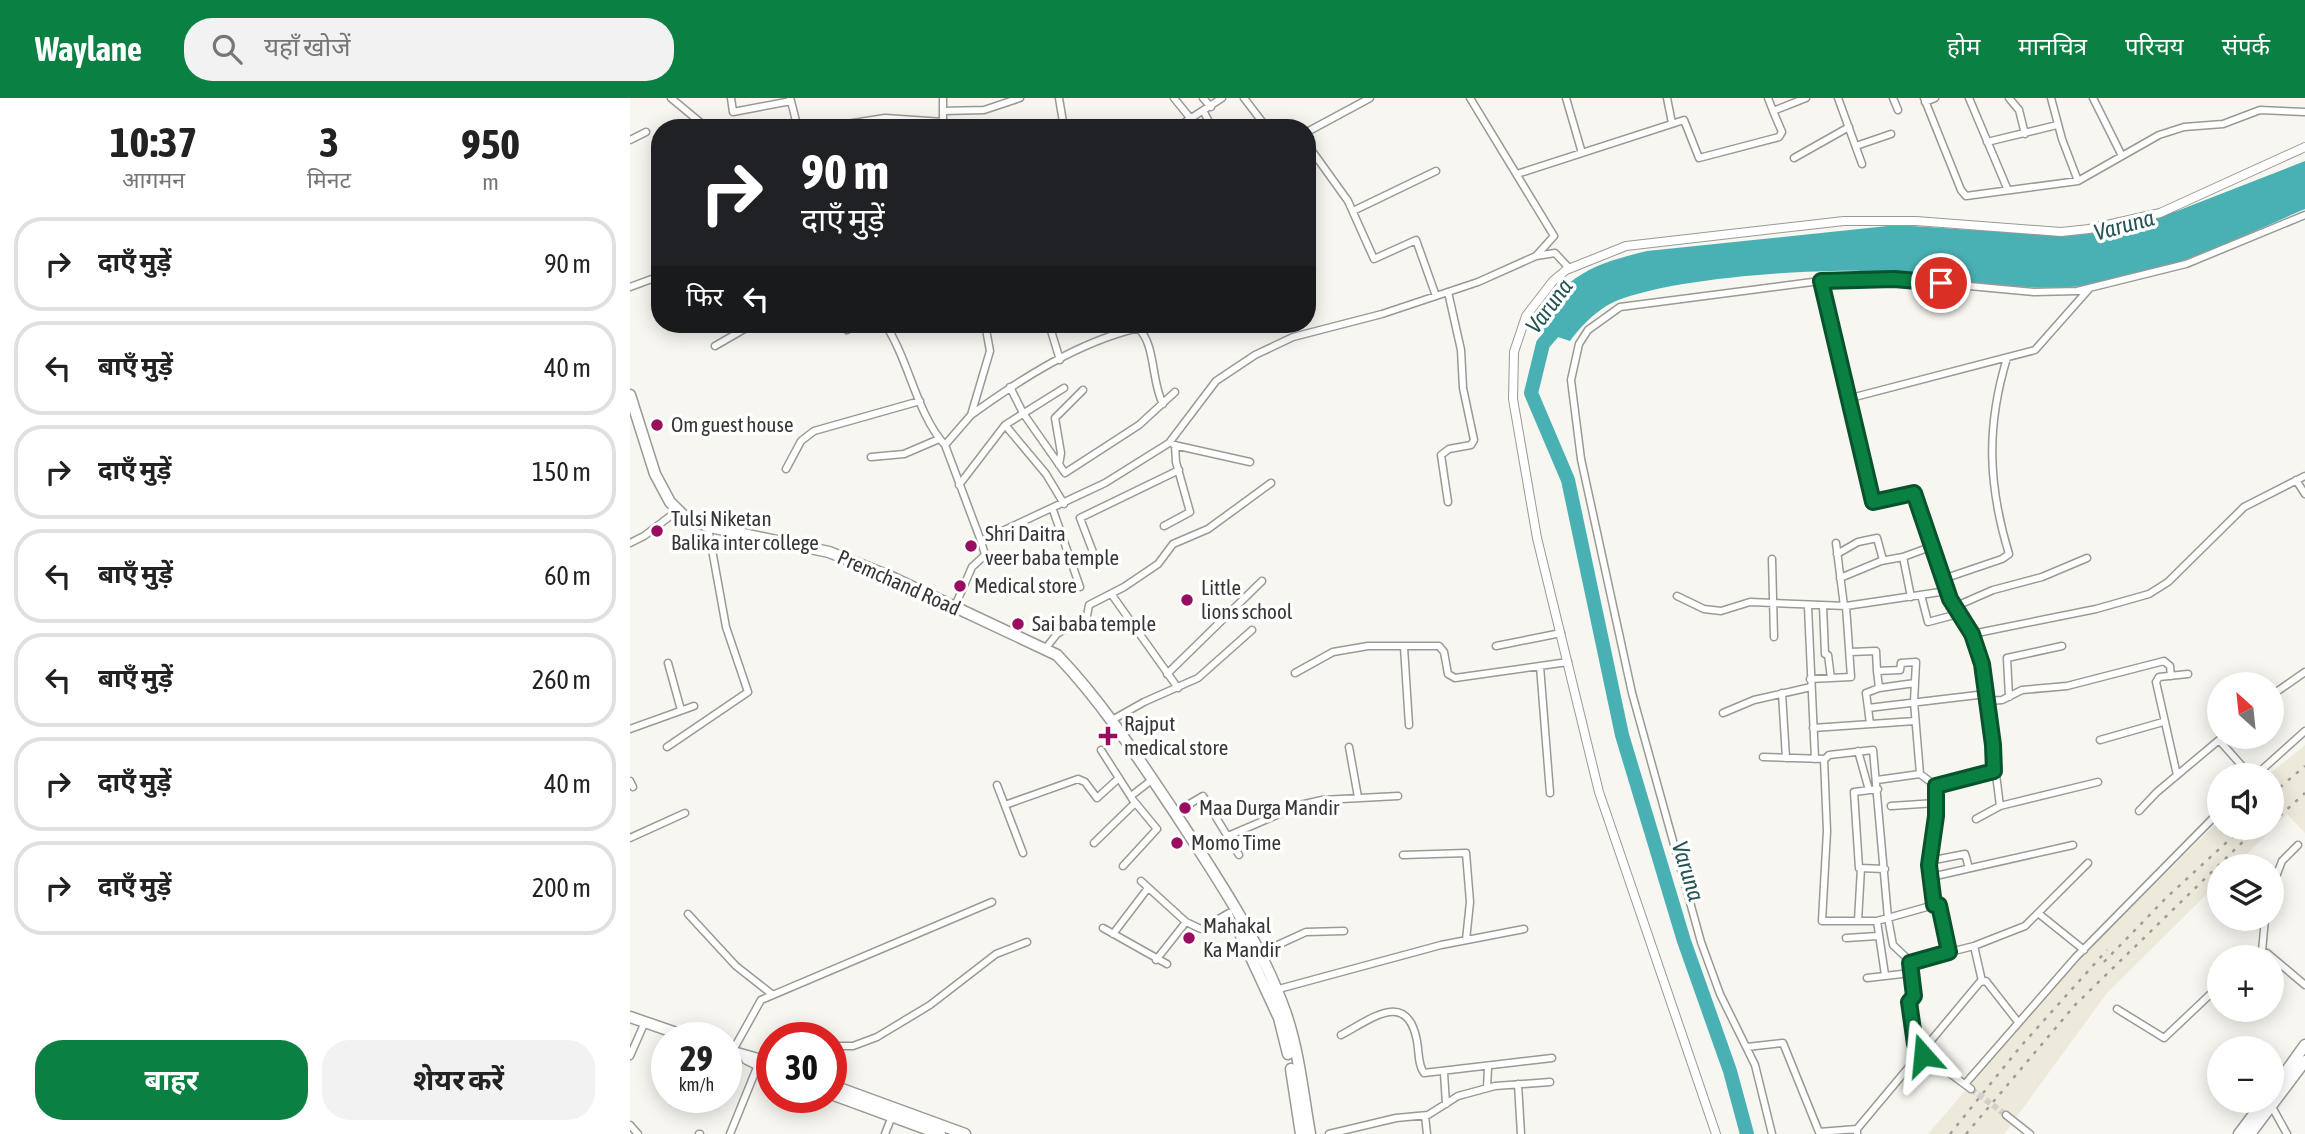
<!DOCTYPE html>
<html lang="hi">
<meta charset="utf-8">
<style>
:root{--surface:#fff;--page:#f2f2f2;--text:#222;--muted:#767676;--line:#e0e0e0;--accent:#0b8043}
body{margin:0;font-family:"Asap Condensed","Noto Sans Devanagari",sans-serif;background:var(--page);color:var(--text);height:100vh;display:flex;flex-direction:column;font-size:26px;white-space:nowrap}
*{box-sizing:border-box;margin:0}
p{font-size:23px;color:var(--muted)}
.icon{flex:none;width:38px;height:38px;fill:none;stroke:currentColor;stroke-width:2;stroke-linecap:round;stroke-linejoin:round}
.map{position:relative;flex:1;overflow:hidden}
.panel{display:flex;flex-direction:column;background:var(--surface);width:630px}
.panel>*{flex:none}
.guide{position:absolute;left:21px;top:21px;width:665px;height:214px;border-radius:28px;box-shadow:0 4px 18px #0003;background:#202124;color:#fff;overflow:hidden}
.needle{width:46px;rotate:333deg}
.controls{position:absolute;left:1577px;top:574px;display:grid;gap:14px}
.controls a{display:grid;place-items:center;width:77px;height:77px;border-radius:50%;background:var(--surface);box-shadow:0 4px 18px #0003;font-size:35px}
.speed{position:absolute;left:21px;top:924px;display:flex;gap:14px;font-size:35px;font-weight:700;text-align:center}
.speed>*{display:grid;place-content:center;width:91px;height:91px;border-radius:50%;background:var(--surface);box-shadow:0 4px 18px #0003;line-height:1}
.speed small{font-size:18px;font-weight:400}
.speed .limit{border:10px solid #d22;background:#fff;color:#111}
.pin{position:absolute;display:grid;place-items:center;width:60px;height:60px;color:#fff;margin:-30px;border:4px solid #fff;border-radius:50%;box-shadow:0 2px 7px #0007}
.me{position:absolute;width:77px;margin:-38px;rotate:342deg;stroke-linejoin:round;filter:drop-shadow(0 0 5px #0008)}
.turn{display:flex;align-items:center;gap:24px;height:147px;padding:0 35px;font-size:32px}
.turn .icon{width:91px;height:91px;stroke-width:2.5}
.turn b{display:block;font-size:49px;line-height:60px}
.then{display:flex;align-items:center;height:66px;padding:0 35px;background:#0003;gap:14px;font-size:26px}
.eta{display:flex;justify-content:space-evenly;align-items:center;height:119px;text-align:center}
.eta b{font-size:42px;font-weight:700;line-height:49px}
.primary-button{display:flex;gap:14px;margin-top:auto;padding:14px 35px}
.primary-button a{flex:1;height:80px;border-radius:28px;background:var(--accent);color:#fff;font-size:28px;font-weight:700;line-height:80px;text-align:center}
.primary-button a+a{background:var(--page);color:var(--text)}
ul{padding:0;list-style:none}
li{display:flex;align-items:center;gap:21px;height:94px;margin:0 14px 10px;padding:0 21px;border:4px solid var(--line);border-radius:28px}
li div{flex:1}
li b{display:block;font-size:26px}
li em{font-style:normal}
header{display:flex;align-items:center;gap:42px;box-sizing:border-box;height:98px;padding:0 35px;background:var(--accent);color:#fff}
header strong{font-size:33px}
nav{display:flex;gap:38px;margin-inline-start:auto;font-size:24px}
.search{width:490px;height:63px;background:var(--page);display:flex;align-items:center;gap:18px;box-sizing:border-box;padding:0 24px;border-radius:28px;color:var(--muted);font-size:26px}
main{display:flex;flex:1;min-height:0}
.map>svg:first-child{display:block}
.built{fill:#edeadc}
.water{fill:#49b1b4}
.lines{fill:none;stroke-linecap:round;stroke-linejoin:round}
.river{stroke:#49b1b4;stroke-width:14}
.minor-tunnel{stroke:#d1d0ca;stroke-width:6;stroke-dasharray:6 3;stroke-linecap:butt}
.minor-casing{stroke:#9a9993;stroke-width:9}
.tertiary-casing{stroke:#9a9993;stroke-width:10}
.trunk-casing{stroke:#9a9993;stroke-width:13}
.minor{stroke:#fff;stroke-width:6}
.tertiary{stroke:#fff;stroke-width:8}
.trunk{stroke:#fff;stroke-width:10}
.rail{stroke:#9e9d98;stroke-width:2.5;stroke-dasharray:3.5 7;stroke-linecap:butt}
.route-casing{stroke:#07532c;stroke-width:18}
.route{stroke:#0b8043;stroke-width:12}
.poi-dot{fill:#990d60;stroke:#fff;stroke-width:2.5}
.labels{text-anchor:middle;stroke-width:7;stroke-linejoin:round;paint-order:stroke}
.poi-label{font-size:21px;fill:#373634;stroke:#fff;text-anchor:start}
.street-label{font-size:21px;fill:#373634;stroke:#fff}
.water-label{font-size:23px;font-style:italic;fill:#255354;stroke:#fff}
</style>
<header>
<strong>Waylane</strong>
<div class="search"><svg class="icon" aria-label="search" viewBox="0 0 24 24"><circle cx="10" cy="10" r="6"/><path d="M15 15l6 6"/></svg>यहाँ खोजें</div>
<nav><a>होम</a><a>मानचित्र</a><a>परिचय</a><a>संपर्क</a></nav>
</header>
<main>
<section class="panel">
<div class="eta">
<div><b>10:37</b><p>आगमन</p></div>
<div><b>3</b><p>मिनट</p></div>
<div><b>950</b><p>m</p></div>
</div>
<ul>
<li><svg class="icon" aria-label="right" viewBox="0 0 24 24"><path d="M7 20v-9h11M14 6l5 5-5 5"/></svg><div><b>दाएँ मुड़ें</b></div><em>90 m</em></li>
<li><svg class="icon" aria-label="left" viewBox="0 0 24 24"><path d="M17 20v-9H6M10 6l-5 5 5 5"/></svg><div><b>बाएँ मुड़ें</b></div><em>40 m</em></li>
<li><svg class="icon" aria-label="right" viewBox="0 0 24 24"><path d="M7 20v-9h11M14 6l5 5-5 5"/></svg><div><b>दाएँ मुड़ें</b></div><em>150 m</em></li>
<li><svg class="icon" aria-label="left" viewBox="0 0 24 24"><path d="M17 20v-9H6M10 6l-5 5 5 5"/></svg><div><b>बाएँ मुड़ें</b></div><em>60 m</em></li>
<li><svg class="icon" aria-label="left" viewBox="0 0 24 24"><path d="M17 20v-9H6M10 6l-5 5 5 5"/></svg><div><b>बाएँ मुड़ें</b></div><em>260 m</em></li>
<li><svg class="icon" aria-label="right" viewBox="0 0 24 24"><path d="M7 20v-9h11M14 6l5 5-5 5"/></svg><div><b>दाएँ मुड़ें</b></div><em>40 m</em></li>
<li><svg class="icon" aria-label="right" viewBox="0 0 24 24"><path d="M7 20v-9h11M14 6l5 5-5 5"/></svg><div><b>दाएँ मुड़ें</b></div><em>200 m</em></li>
</ul>
<div class="primary-button"><a>बाहर</a><a>शेयर करें</a></div>
</section>
<div class="map">
<svg width="1675" height="1036" viewBox="0 0 1675 1036">
<rect width="100%" height="100%" fill="#f7f6f0"/>
<!-- built -->
<path class="built" d="M1675 647V735L1657 716 1605 768H1589V784L1477 895 1374 1036H1298L1448 861 1589 723V730H1642V677H1638Z"/>
<!-- water -->
<path class="water" d="M1675 63V111C1605 141 1537 176 1461 187 1385 197 1309 176 1234 173 1177 171 1026 181 978 207 962 217 951 228 940 243L901 230C935 179 958 167 1017 153L1267 127 1421 137 1469 134 1547 113Z"/>
<g class="lines">
<!-- river -->
<path class="river" d="M932 224 913 246 901 295 938 382 992 637 1054 843 1100 973 1117 1036"/>
<!-- minor-tunnel -->
<path class="minor-tunnel" d="M1341 991 1376 1017"/>
<!-- minor casing -->
<g class="minor-casing">
<path id="minor" d="M41 0 77 30
M101 0 103 14 161 3 160 0
M313 0V30
M429 0 434 30
M544 0 561 21
M573 0 581 9
M614 0 637 30
M936 0 952 55
M1037 0 1042 25
M1138 0 1143 13
M1208 0 1232 66
M1263 0 1268 12
M1294 0 1331 92 1336 98 1448 83 1529 37 1554 29 1593 26 1630 12 1675 14
M1339 0 1377 90
M1379 0 1389 12 1395 36
M1421 0 1432 41 1448 83
M1463 0 1492 58
M161 3 167 27
M1295 4 1305 0
M313 13 354 12 390 0
M574 14 582 30
M136 30 159 27 174 30
M192 30 255 20 313 24
M546 30 592 0
M677 34 740 0
M0 42 16 34
M1357 44 1427 27
M677 46 718 103 744 161 786 142 806 198
M1226 48 1261 36
M1164 60 1219 29
M887 76 1054 22 1069 60 1149 39 1152 34 1143 13 1176 0
M723 113 806 73
M906 158 925 155 939 170
M1190 183 1243 404 1284 395 1320 501 1342 536 1352 566 1370 708 1346 721
M0 189 30 178
M818 194 831 252 833 290 844 342 841 347 819 351 811 357 818 404
M214 226 217 232 230 226
M255 226C279 262 287 317 315 347
M419 226 430 262
M85 248 123 226
M380 289 393 315 435 375 509 327 545 294
M1217 301 1405 252 1459 191
M341 317C391 281 448 244 508 230 526 246 521 284 533 306
M375 327 416 376 434 406
M544 347 620 364
M241 359 274 356 309 341
M429 367 431 355 425 320 453 292
M156 371 171 343 184 333 290 303
M1666 382 1675 396
M329 387 375 327 434 290
M423 412 450 489
M534 428 560 414 546 364 545 347
M351 443 315 347 341 317 360 253 355 226
M0 445 14 438 47 413
M1206 445 1214 508
M1207 456 1228 444 1247 440 1253 462
M1142 461 1144 539
M468 467 450 420 549 372
M1210 480 1251 463 1273 459
M1313 481 1372 461 1379 456C1358 387 1356 329 1377 260
M482 497 548 590
M1291 497 1298 524 1328 516
M1047 498 1074 511 1091 513 1120 504 1216 508 1317 493
M1281 499 1273 459 1303 448
M1193 508 1195 556 1198 557 1201 580
M1178 509 1185 661
M1324 509 1363 492 1412 479 1457 460
M322 515 342 469 355 457 351 443 475 385 539 345 586 283 625 257 663 239 752 216 848 184 906 158 924 138 840 0
M1342 536 1466 511 1519 496 1538 484 1614 409 1675 378
M866 548 931 535
M774 549 779 627
M415 551 427 536 457 518 459 507 494 489 528 466 543 446 578 431 641 385
M1220 554 1246 553 1247 573 1270 572 1271 565 1286 564 1284 604 1290 676 1306 688
M38 565 51 612
M910 568 920 695
M1247 573 1249 590 1285 585
M665 575 703 554 738 548H809L814 554 818 576 825 580 938 564
M537 576 632 483
M1180 581 1221 579 1216 508
M1152 595 1156 660
M1642 597 1675 574
M1379 599 1377 560 1432 548
M1357 603 1372 602 1392 592 1437 588 1534 563 1540 568 1541 578
M1238 610 1236 595 1249 590
M1093 615 1124 602 1181 589
M482 622 514 604 568 580 622 532
M1240 626 1238 610 1356 596
M1183 630 1285 623
M0 631 64 608
M1470 642 1533 624
M37 649 118 594 96 529 79 435
M719 649 728 699
M471 652 503 702 527 731 493 768
M1228 653 1239 692
M1133 659 1195 661 1199 657 1243 652 1258 820 1263 847 1281 864
M1194 661 1197 733 1192 823H1247L1304 807
M1547 677 1526 584 1529 579 1558 576
M1626 677 1675 633
M1247 682 1290 676
M0 683 3 689
M367 687 393 755
M1248 691 1224 694 1229 770 1255 771
M501 698 523 681
M375 707 448 681 455 684 467 700 489 680
M1261 708 1306 705
M1370 708 1468 684
M1509 713 1527 694 1589 642 1620 677
M544 715 573 698 609 757
M598 738 670 707 692 702 768 698
M0 740 55 715
M464 745 505 705
M773 757 836 755 840 804 836 842
M1299 763 1335 756 1339 770
M1301 779 1443 747
M511 783 556 824
M1642 789 1652 763 1668 747
M1408 815 1454 852
M58 816 106 868 143 897
M1228 823 1231 770
M1247 823 1255 877
M473 830 537 866
M483 836 518 790
M1216 840 1248 838
M1344 848 1352 883
M1632 853 1635 821
M1319 854 1309 807H1304L1299 767 1306 718V688L1364 673
M630 855 676 834 714 833
M1620 859 1632 853 1637 855 1675 887
M526 862 556 824 571 831 599 815
M1237 880 1281 875
M645 892 811 847 894 831
M1487 911 1534 940 1589 888
M711 937C740 922 777 890 787 943 789 954 788 967 794 975L922 960
M201 948H223L247 939 300 907 366 856 397 844
M1117 949 1153 945 1189 1034 1227 1031
M102 954 131 902 362 804
M0 958 15 924
M814 975 816 1006
M888 986 891 1036
M1335 986 1446 859 1589 714
M857 990 858 970
M1341 991 1288 952 1279 904 1284 898 1280 864 1344 848 1395 828 1458 765
M1641 1007 1657 1036
M1376 1017 1400 1036
M795 1018 797 1036
M0 1027 8 1036
M69 1036H70
M100 1036 128 967
M255 1036 262 1018
M699 1036 766 1020 798 1017 828 998 865 988 920 984
M1142 1036 1125 967 1090 896 1071 844 1002 595 951 361 941 282 949 246 958 232 990 209 1190 183 1264 181 1404 194 1447 193 1556 166 1675 117
M1227 1036V1031L1350 884 1356 883 1388 924"/>
</g>
<!-- tertiary casing -->
<g class="tertiary-casing">
<path id="tertiary" d="M1086 1036 969 694 907 440 883 301 884 254 896 218 923 183 936 172 996 148 1214 123H1286L1431 134 1459 131 1530 115 1675 49"/>
</g>
<!-- trunk casing -->
<g class="trunk-casing">
<path id="trunk" d="M0 297 25 376 40 404 55 419 80 429 199 454 259 478 427 557C473 605 508 660 545 715 586 778 631 844 656 916 669 954 673 996 680 1036
M611 838 649 920 658 956
M0 919 61 940
M96 952 142 965
M117 961 142 973
M661 971 671 1036
M201 987 335 1036
M1642 993 1675 947
M201 996 310 1036
M1609 1036 1634 1003
M1620 1036 1675 963"/>
</g>
<!-- minor -->
<use href="#minor" class="minor"/>
<!-- tertiary -->
<use href="#tertiary" class="tertiary"/>
<!-- trunk -->
<use href="#trunk" class="trunk"/>
<!-- rail -->
<path class="rail" d="M1642 696 1675 668
M1642 725 1675 695
M1474 864 1537 799 1610 732
M1320 1036 1391 948 1477 852
M1336 1036 1445 907 1627 730"/>
</g>
<g class="lines">
<!-- route casing -->
<g class="route-casing">
<path id="route" d="M1293 957 1285 946 1279 904 1284 898 1280 865 1319 854 1309 807H1304L1299 767 1306 718V688L1364 673 1363 647 1352 566 1342 536 1320 501 1284 395 1243 404 1191 183 1264 181 1311 185"/>
</g>
<!-- route -->
<use href="#route" class="route"/>
</g>
<!-- markers -->
<g class="poi-dot">
<circle cx="27" cy="327" r="7"/>
<circle cx="27" cy="433" r="7"/>
<circle cx="341" cy="448" r="7"/>
<circle cx="330" cy="488" r="7"/>
<circle cx="557" cy="502" r="7"/>
<circle cx="388" cy="526" r="7"/>
<path d="M474.5 627.5h7v7h7v7h-7v7h-7v-7h-7v-7h7z"/>
<circle cx="555" cy="710" r="7"/>
<circle cx="547" cy="745" r="7"/>
<circle cx="559" cy="840" r="7"/>
</g>
<g class="labels">
<!-- poi labels -->
<g class="poi-label">
<text x="41" y="334">Om guest house</text>
<text x="41" y="428">Tulsi Niketan<tspan x="41" dy="24">Balika inter college</tspan></text>
<text x="355" y="443">Shri Daitra<tspan x="355" dy="24">veer baba temple</tspan></text>
<text x="344" y="495">Medical store</text>
<text x="571" y="497">Little<tspan x="571" dy="24">lions school</tspan></text>
<text x="402" y="533">Sai baba temple</text>
<text x="494" y="633">Rajput<tspan x="494" dy="24">medical store</tspan></text>
<text x="569" y="717">Maa Durga Mandir</text>
<text x="561" y="752">Momo Time</text>
<text x="573" y="835">Mahakal<tspan x="573" dy="24">Ka Mandir</tspan></text>
</g>
<!-- street labels -->
<g class="street-label">
<text transform="translate(269 485) rotate(24)" y="7">Premchand Road</text>
</g>
<!-- water labels -->
<g class="water-label">
<text transform="translate(1494 127) rotate(-15)" y="8">Varuna</text>
<text transform="translate(919 208) rotate(-53)" y="8">Varuna</text>
<text transform="translate(1058 773) rotate(73)" y="8">Varuna</text>
</g>
</g>
</svg>
<div class="controls">
<a><svg class="needle" viewBox="-14 -14 28 28"><path d="M0-13l5 13h-10z" fill="#e53935"/><path d="M0 13l5-13h-10z" fill="#767676"/></svg></a>
<a><svg class="icon" aria-label="sound" viewBox="0 0 24 24"><path d="M4 9h4l5-4v14l-5-4H4zM17 9q2 3 0 6"/></svg></a>
<a><svg class="icon" aria-label="layers" viewBox="0 0 24 24"><path d="M12 4l9 5-9 5-9-5zM3 14l9 5 9-5"/></svg></a>
<a>+</a>
<a>−</a>
</div>
<div class="speed"><div>29<small>km/h</small></div><div class="limit">30</div></div>
<div class="pin" style="left:1311px;top:185px;background:#d93025"><svg class="icon" aria-label="arrive" viewBox="0 0 24 24"><path d="M6 21V4h12l-3 4 3 4H6"/></svg></div>
<svg class="me" style="left:1293px;top:957px" viewBox="-20 -20 40 40"><path d="M0-17L14 15 0 8-14 15z" fill="#0b8043" stroke="#fff" stroke-width="4"/></svg>
<div class="guide">
<div class="turn"><svg class="icon" aria-label="right" viewBox="0 0 24 24"><path d="M7 20v-9h11M14 6l5 5-5 5"/></svg><div><b>90 m</b>दाएँ मुड़ें</div></div>
<div class="then">फिर<svg class="icon" aria-label="left" viewBox="0 0 24 24"><path d="M17 20v-9H6M10 6l-5 5 5 5"/></svg></div>
</div>
</div>
</main>
